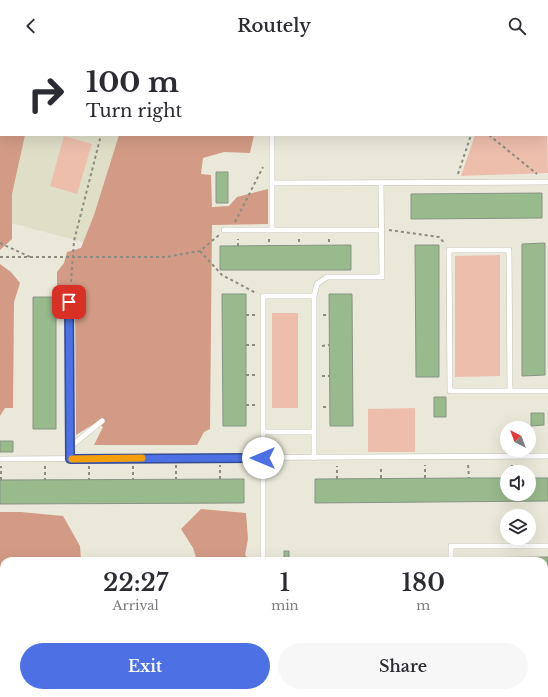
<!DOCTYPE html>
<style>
:root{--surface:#fff;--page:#f7f7f7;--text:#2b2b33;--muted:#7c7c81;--accent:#4d71e4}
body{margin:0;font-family:"Libre Baskerville",serif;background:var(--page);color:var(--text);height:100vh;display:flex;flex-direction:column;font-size:15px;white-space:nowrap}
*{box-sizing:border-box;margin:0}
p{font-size:13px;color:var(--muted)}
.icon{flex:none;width:22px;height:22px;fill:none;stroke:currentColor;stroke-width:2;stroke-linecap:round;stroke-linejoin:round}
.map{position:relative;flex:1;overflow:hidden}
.panel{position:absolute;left:0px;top:505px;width:548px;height:140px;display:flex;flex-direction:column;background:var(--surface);border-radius:12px 12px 0 0;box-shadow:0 4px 16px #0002}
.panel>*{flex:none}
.top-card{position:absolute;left:0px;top:0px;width:548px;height:84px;box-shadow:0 4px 16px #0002;background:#fff;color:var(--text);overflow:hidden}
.needle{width:26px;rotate:319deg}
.controls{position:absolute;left:500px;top:369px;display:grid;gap:8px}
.controls a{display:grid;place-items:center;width:36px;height:36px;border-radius:50%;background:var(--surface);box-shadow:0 4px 16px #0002;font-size:20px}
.pin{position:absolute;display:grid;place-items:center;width:34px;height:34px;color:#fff;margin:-17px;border-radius:8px;box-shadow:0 2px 6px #0006}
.me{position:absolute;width:44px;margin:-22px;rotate:270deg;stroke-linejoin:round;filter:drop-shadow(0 0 3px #0008)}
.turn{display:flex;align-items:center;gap:14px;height:84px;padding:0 20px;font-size:18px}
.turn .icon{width:52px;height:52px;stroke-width:2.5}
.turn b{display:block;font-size:28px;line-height:34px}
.eta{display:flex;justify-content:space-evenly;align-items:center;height:68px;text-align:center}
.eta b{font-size:24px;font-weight:600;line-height:28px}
.cta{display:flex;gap:8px;margin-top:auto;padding:8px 20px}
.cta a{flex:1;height:46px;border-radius:24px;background:var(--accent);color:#fff;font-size:16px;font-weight:600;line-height:46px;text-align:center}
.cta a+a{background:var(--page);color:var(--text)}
header{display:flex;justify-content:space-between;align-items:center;height:52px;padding:0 20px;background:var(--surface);font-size:18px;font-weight:600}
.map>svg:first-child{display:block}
.built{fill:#dfdec7}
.green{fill:#eebead}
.forest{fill:#d39b86}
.building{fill:#98ba8c;stroke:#899386}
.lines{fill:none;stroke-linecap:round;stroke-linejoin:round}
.lane-casing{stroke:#c1c1b1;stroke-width:6}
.primary-casing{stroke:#cccccb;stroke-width:17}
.path{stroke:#8c8b80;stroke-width:2;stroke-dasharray:3 3;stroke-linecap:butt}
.lane{stroke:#fff;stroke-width:5}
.primary{stroke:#f1cc9a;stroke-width:16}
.route-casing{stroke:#324994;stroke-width:10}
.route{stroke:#4d71e4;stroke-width:7}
.slow{stroke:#f59e0b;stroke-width:7}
</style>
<header><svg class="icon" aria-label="back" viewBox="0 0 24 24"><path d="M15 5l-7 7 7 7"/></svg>Routely<svg class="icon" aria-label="search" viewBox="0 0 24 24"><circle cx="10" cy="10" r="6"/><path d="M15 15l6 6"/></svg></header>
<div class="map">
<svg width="548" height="645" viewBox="0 0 548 645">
<rect width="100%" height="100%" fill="#eae9d9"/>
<!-- built -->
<path class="built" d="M0 0H251V1H1V83H142L101 195 0 168Z"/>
<!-- green -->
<path class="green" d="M547 78 548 121 461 124 475 83H547Z
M64 84 92 92 77 142 50 134Z
M500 203V324L455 325V204Z
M272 261H298V356H272Z
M415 356V400H368V357Z"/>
<!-- forest -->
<path class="forest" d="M0 0H93L1 1V83H25L12 142V187L0 198Z
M388 0H529V1H388Z
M119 83H254L250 101 224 100 203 106 201 122 211 123 212 155 229 154 237 145 268 137V172L212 173 210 377 204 380 197 393H94L103 375 97 370 76 383 75 239 57 234V220L64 211 67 200 81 196 94 163Z
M0 212 11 220 20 231 14 250 13 356H5L0 364Z
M201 457 246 461 248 487 245 503 250 509H197L193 496 181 477Z
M0 460H21L63 464 80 494 81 509H4V590L0 589Z"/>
<!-- building -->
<path class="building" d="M126 0H151V1H126Z
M204 0H229V1H204Z
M348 0H381L382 1H349Z
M216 120H228V151H216Z
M542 141V166L411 167V142Z
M545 191V323L522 324V192Z
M351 193V218H220V194Z
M415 193H439V325H416Z
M222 242H246V374H223Z
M329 242H352L353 374H330Z
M33 245H56V377H33Z
M434 345H446V365H434Z
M531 361H544V373L531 374Z
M0 389H13V400H0Z
M469 426H507V442H529V426H548V449L315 451V427Z
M244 427V451L0 452V428Z
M284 499H289V509H284Z
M548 505V540H544V509H460V506Z"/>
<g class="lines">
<!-- lane casing -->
<g class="lane-casing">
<path id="lane" d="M272 0V1
M272 131 548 130
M224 178H381
M272 178V83
M69 250 70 407
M510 339 509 198H449L450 339H548
M263 380H314
M70 395 102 369
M314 406V244L317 232 327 225H382L381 131
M1 407 548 404
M263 509V244H314
M451 509V494H548
M544 551H548
M544 575H548"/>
</g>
<!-- primary casing -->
<g class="primary-casing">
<path id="primary" d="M544 628H548
M0 630H4
M0 641 548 642"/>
</g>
<!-- path -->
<path class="path" d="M111 0V1
M474 0V1
M489 83 537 122
M458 122 471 83
M235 170 263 115
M389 178 439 185 445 192
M269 187V194
M299 187V193
M329 187V193
M0 191 30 205
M238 194V187
M200 199 222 223 256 241
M0 205H166L200 199 219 183
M70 242 74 189 101 83
M246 263H255
M323 263H329
M246 293H255
M322 294 329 293
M246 323H255
M322 324H329
M246 353H255
M323 355H329
M176 413V427
M468 413 469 426
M45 414V428
M89 414V428
M133 414V428
M512 420V413
M381 426V414
M425 426V413
M220 427V413
M337 427V414
M1 428V414"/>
<!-- lane -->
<use href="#lane" class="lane"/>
<!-- primary -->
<use href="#primary" class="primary"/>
</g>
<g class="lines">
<!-- route casing -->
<g class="route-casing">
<path id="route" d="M69 250 70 407 263 406"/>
</g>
<!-- route -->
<use href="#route" class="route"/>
<!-- slow -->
<path class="slow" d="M72 407 142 406"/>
</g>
</svg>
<div class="controls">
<a><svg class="needle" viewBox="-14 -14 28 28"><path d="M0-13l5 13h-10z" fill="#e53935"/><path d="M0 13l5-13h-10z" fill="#7c7c81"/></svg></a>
<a><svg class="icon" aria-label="sound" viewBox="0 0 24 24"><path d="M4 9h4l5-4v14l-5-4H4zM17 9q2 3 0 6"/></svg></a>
<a><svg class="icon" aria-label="layers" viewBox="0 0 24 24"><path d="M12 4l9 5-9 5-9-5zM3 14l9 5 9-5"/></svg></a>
</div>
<div class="pin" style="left:69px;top:250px;background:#d93025"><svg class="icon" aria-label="arrive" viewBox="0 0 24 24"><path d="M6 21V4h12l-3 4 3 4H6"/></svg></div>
<svg class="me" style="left:263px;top:406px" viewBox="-20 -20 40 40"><circle r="19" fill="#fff"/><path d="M0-13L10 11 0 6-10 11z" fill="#4d71e4"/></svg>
<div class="top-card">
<div class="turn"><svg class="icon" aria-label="right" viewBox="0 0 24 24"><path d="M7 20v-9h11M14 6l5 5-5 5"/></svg><div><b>100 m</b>Turn right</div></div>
</div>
<section class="panel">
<div class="eta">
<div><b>22:27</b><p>Arrival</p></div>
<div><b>1</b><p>min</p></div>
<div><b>180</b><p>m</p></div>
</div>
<div class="cta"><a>Exit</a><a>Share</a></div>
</section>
</div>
